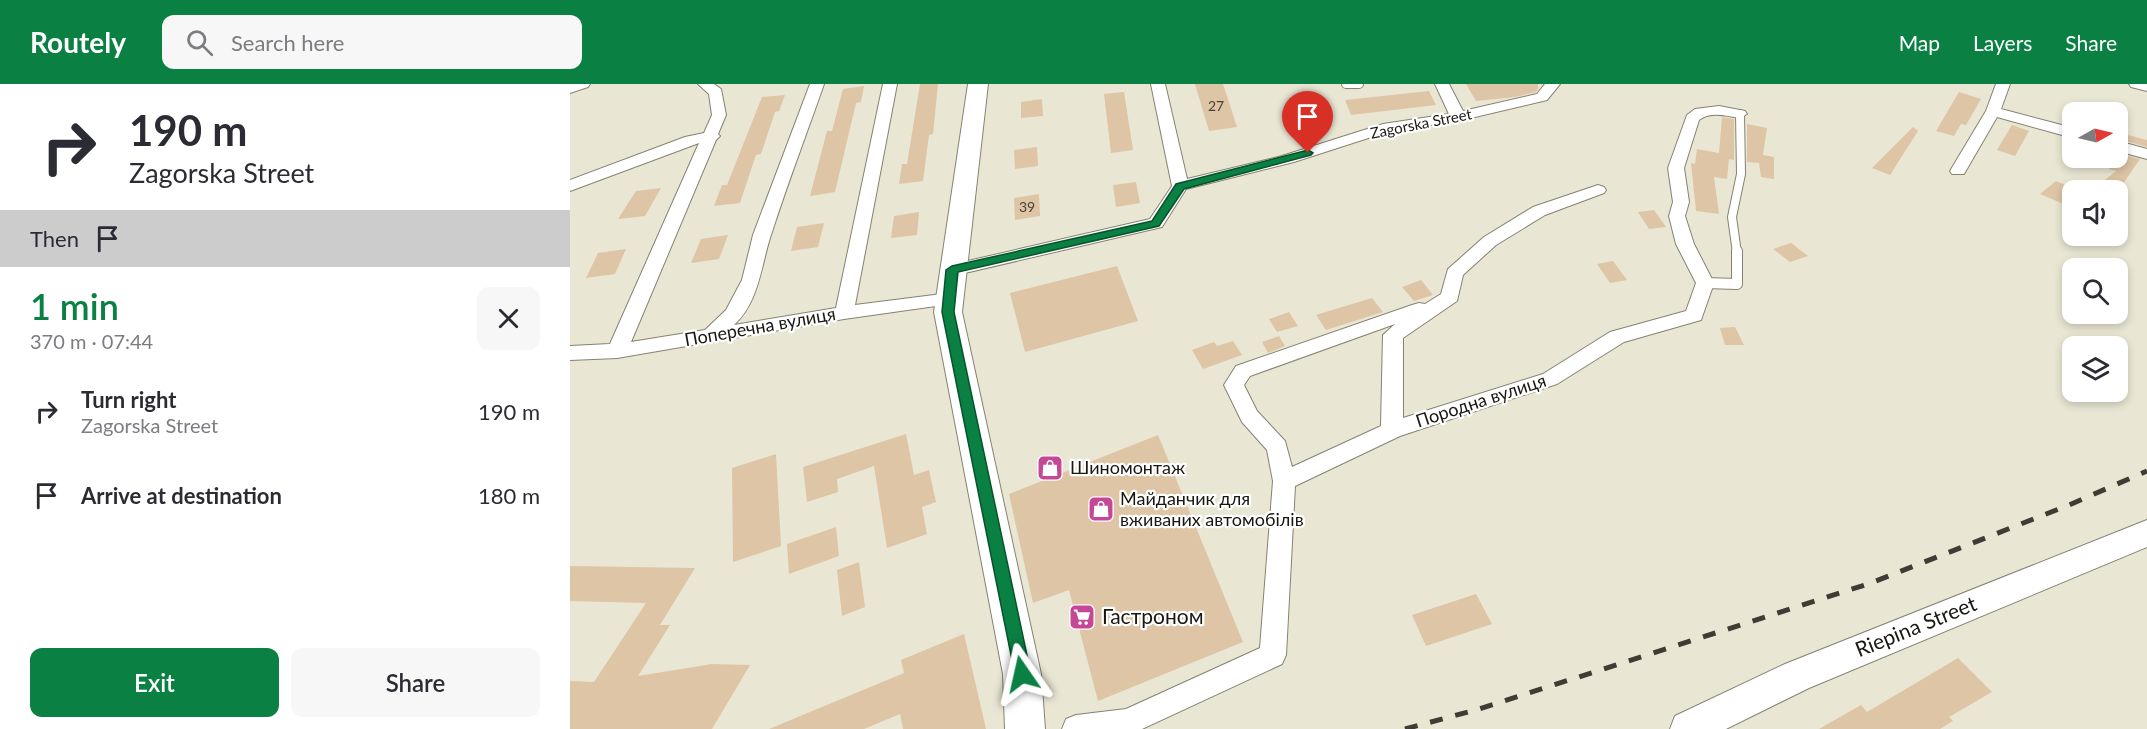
<!DOCTYPE html>
<meta charset="utf-8">
<style>
:root{--surface:#fff;--page:#f7f7f7;--text:#2b2b33;--muted:#7c7c81;--accent:#0b8043}
body{margin:0;font-family:Lato,sans-serif;background:var(--page);color:var(--text);height:100vh;display:flex;flex-direction:column;font-size:22px;white-space:nowrap}
*{box-sizing:border-box;margin:0}
p{font-size:20px;color:var(--muted)}
.icon{flex:none;width:33px;height:33px;fill:none;stroke:currentColor;stroke-width:2;stroke-linecap:round;stroke-linejoin:round}
.map{position:relative;flex:1;overflow:hidden}
.panel{display:flex;flex-direction:column;background:var(--surface);width:570px}
.panel>*{flex:none}
.banner{background:#fff;color:var(--text);overflow:hidden}
.needle{width:39px;rotate:82deg}
.fabs{position:absolute;left:1492px;top:18px;display:grid;gap:12px}
.fabs a{display:grid;place-items:center;width:66px;height:66px;border-radius:12px;background:var(--surface);box-shadow:0 3px 9px #0003;font-size:30px}
.pin{position:absolute;display:grid;place-items:center;width:51px;height:51px;color:#fff;margin:-62px -26px;border-radius:50% 50% 50% 0;rotate:-45deg;box-shadow:0 0 6px #0007}
.pin .icon{rotate:45deg}
.me{position:absolute;width:66px;margin:-33px;rotate:349deg;stroke-linejoin:round;filter:drop-shadow(0 0 4px #0008)}
.turn{display:flex;align-items:center;gap:21px;height:126px;padding:0 30px;font-size:27px}
.turn .icon{width:78px;height:78px;stroke-width:2.5}
.turn b{display:block;font-size:42px;line-height:51px}
.then{display:flex;align-items:center;height:57px;padding:0 30px;background:#0003;gap:12px;font-size:22px}
.round{display:grid;place-items:center;flex:none;width:63px;height:63px;border-radius:12px;background:var(--page)}
.summary{display:flex;align-items:center;justify-content:space-between;height:102px;padding:0 30px}
h1{font-size:36px;font-weight:600;line-height:45px;color:var(--accent)}
.button{display:flex;gap:12px;margin-top:auto;padding:12px 30px}
.button a{flex:1;height:69px;border-radius:12px;background:var(--accent);color:#fff;font-size:24px;font-weight:600;line-height:69px;text-align:center}
.button a+a{background:var(--page);color:var(--text)}
ul{padding:0;list-style:none}
li{display:flex;align-items:center;gap:18px;height:84px;padding:0 30px}
li div{flex:1}
li b{display:block;font-size:22px}
li em{font-style:normal}
header{display:flex;align-items:center;gap:36px;box-sizing:border-box;height:84px;padding:0 30px;background:var(--accent);color:#fff}
header strong{font-size:28px}
nav{display:flex;gap:33px;margin-inline-start:auto;font-size:21px}
.search{width:420px;height:54px;background:var(--page);display:flex;align-items:center;gap:15px;box-sizing:border-box;padding:0 21px;border-radius:12px;color:var(--muted);font-size:22px}
main{display:flex;flex:1;min-height:0}
.map>svg:first-child{display:block}
.building{fill:#ddc5a6}
.lines{fill:none;stroke-linecap:round;stroke-linejoin:round}
.service-far1-casing{stroke:#868272;stroke-width:10}
.service-casing{stroke:#868272;stroke-width:12}
.minor-casing{stroke:#868272;stroke-width:2}
.tertiary-casing{stroke:#868272;stroke-width:2}
.secondary-casing{stroke:#868272;stroke-width:2}
.service-far1{stroke:#fff;stroke-width:8}
.service{stroke:#fff;stroke-width:10}
.minor{fill:#fff;fill-rule:evenodd}
.tertiary{fill:#fff;fill-rule:evenodd}
.secondary{fill:#fff;fill-rule:evenodd}
.rail{stroke:#3e3c34;stroke-width:5;stroke-dasharray:13 13;stroke-linecap:butt}
.route{fill:#0b8043;stroke:#07532c;stroke-width:1.5}
.labels{text-anchor:middle;stroke-width:4.5;stroke-linejoin:round;paint-order:stroke}
.far-number-label{font-size:14px;fill:#4a4236}
.far-street-label{font-size:15px;fill:#191711;stroke:#fff}
.street-label{font-size:18px;fill:#191711;stroke:#fff}
.poi-label{font-size:18px;fill:#191711;stroke:#fff;text-anchor:start}
.near-poi-label{font-size:21px;fill:#191711;stroke:#fff;text-anchor:start}
.near-street-label{font-size:21px;fill:#191711;stroke:#fff}
</style>
<header>
<strong>Routely</strong>
<div class="search"><svg class="icon" aria-label="search" viewBox="0 0 24 24"><circle cx="10" cy="10" r="6"/><path d="M15 15l6 6"/></svg>Search here</div>
<nav><a>Map</a><a>Layers</a><a>Share</a></nav>
</header>
<main>
<section class="panel">
<div class="banner">
<div class="turn"><svg class="icon" aria-label="right" viewBox="0 0 24 24"><path d="M7 20v-9h11M14 6l5 5-5 5"/></svg><div><b>190 m</b>Zagorska Street</div></div>
<div class="then">Then<svg class="icon" aria-label="arrive" viewBox="0 0 24 24"><path d="M6 21V4h12l-3 4 3 4H6"/></svg></div>
</div>
<div class="summary"><div><h1>1 min</h1><p>370 m · 07:44</p></div><a class="round"><svg class="icon" aria-label="close" viewBox="0 0 24 24"><path d="M6 6l12 12M18 6L6 18"/></svg></a></div>
<ul>
<li><svg class="icon" aria-label="right" viewBox="0 0 24 24"><path d="M7 20v-9h11M14 6l5 5-5 5"/></svg><div><b>Turn right</b><p>Zagorska Street</p></div><em>190 m</em></li>
<li><svg class="icon" aria-label="arrive" viewBox="0 0 24 24"><path d="M6 21V4h12l-3 4 3 4H6"/></svg><div><b>Arrive at destination</b></div><em>180 m</em></li>
</ul>
<div class="button"><a>Exit</a><a>Share</a></div>
</section>
<div class="map">
<svg width="1577" height="645" viewBox="0 0 1577 645">
<rect width="100%" height="100%" fill="#eae6d4"/>
<!-- building -->
<path class="building" d="M350 0H368L363 50 359 51 353 97 329 100 332 80H337Z
M625 0H653L667 43 639 47Z
M896 0H968V5L966 8 945 13 906 17Z
M294 2 291 18 286 19 265 108 240 112 257 47H262L273 5Z
M859 7 866 21 781 31 775 16Z
M554 8 563 66 541 69 534 10Z
M1389 8 1411 15 1396 41 1391 40 1384 52 1366 47Z
M215 11 209 27 205 28 191 70 186 71 170 119 144 122 152 101H157L192 13Z
M472 15 473 32 451 34V18Z
M1152 33 1164 35V76L1159 75 1157 95 1144 93 1149 130 1126 127 1121 79 1125 80 1127 65 1149 69Z
M1177 40 1197 44 1193 71 1204 73V95L1191 93 1189 79 1177 78Z
M1442 41 1459 47 1445 72 1427 66Z
M1343 43 1348 47 1320 91 1302 84Z
M1550 49 1577 56V63L1549 55Z
M467 63 468 82 445 85 444 66Z
M1548 69 1570 75 1549 106H1523L1546 87 1539 85 1548 74Z
M1486 97 1503 104V124L1470 110Z
M566 98 570 119 546 123 543 101Z
M91 104 75 132 48 135 66 107Z
M469 110 470 132 445 136 444 114Z
M1084 126 1096 143 1079 145 1068 128Z
M349 128 347 151 321 154 324 132Z
M254 139 248 163 221 167 227 143Z
M158 151 149 175 121 179 131 155Z
M1221 159 1238 172 1220 178 1203 165Z
M56 165 45 190 16 194 28 169Z
M1043 177 1057 196 1040 199 1027 180Z
M547 182 568 237 455 268 440 209Z
M851 196 863 211 844 217 832 203Z
M802 214 813 228 756 246 746 231Z
M719 228 728 242 707 248 699 235Z
M1165 243 1174 261H1155L1150 244Z
M709 252 715 262 698 269 692 258Z
M663 257 672 271 633 285 622 266 644 258 647 262Z
M336 350 344 391 359 386 366 418 352 423 357 450 317 464 304 382 267 395 268 408 237 418 233 383Z
M588 351 673 558 528 617 499 506 463 519 439 410Z
M206 370 211 462 163 478 162 384Z
M266 443 269 472 219 490 217 460Z
M289 478 295 523 272 532 267 486Z
M0 482 125 484 90 541H100L68 592 142 580 180 581 142 645H0V597L24 598 76 519 0 517Z
M906 510 922 540 856 562 842 531Z
M394 550 416 645H333L330 630 294 645H199L334 589 331 576Z
M1388 574 1422 608 1379 633 1383 637 1370 645H1249L1291 621 1297 628Z"/>
<g class="lines">
<!-- service-far1 casing -->
<g class="service-far1-casing">
<path id="service-far1" d="M776 0H789
M1167 169 1162 133 1171 90 1170 30"/>
</g>
<!-- service casing -->
<g class="service-casing">
<path id="service" d="M1135 199 1167 200V167"/>
</g>
<!-- minor casing -->
<g class="minor-casing">
<path id="minor" d="M0 0H20L18 3 0 9Z
M128 0H144L151 5 156 31 148 50 150 52 146 56 61 258 135 246 156 226 172 196 183 151 240 0H254C237 49 218 98 202 148 191 179 190 217 164 241L266 224 313 0H327L285 221 380 209 387 211 389 215 387 219 274 235 47 274 0 276V262L40 260 129 59 0 107V96L115 53 134 49 142 31 139 10Z
M581 0H595L617 95 712 72 813 40 879 30 865 0H879L893 27 967 10 975 0H990L977 16 888 37 820 47 724 78 616 105 592 143 382 192 376 190 373 186 376 182 580 135 602 102Z
M1426 0H1440L1431 25 1503 44V54L1427 33 1394 90H1382L1380 87 1416 27Z
M1559 0H1577V7L1561 3Z
M1149 22 1175 27 1177 30 1170 34C1156 32 1141 27 1129 36L1114 84 1119 118 1115 132 1124 160 1144 199 1131 236 1054 258 987 300 830 352 725 402 716 571 712 580 572 645H492L496 635 506 631 556 625 690 564 703 397 697 366 672 338 654 301 666 282 842 221 849 219 855 220 871 210 878 185 914 153 963 123 1028 101 1034 103 1036 106 1034 109 975 131 926 161 893 191 887 217 833 254V334L973 290 1040 248 1116 227 1126 199 1106 160 1099 132 1103 118 1098 84 1117 31 1125 25ZM825 240 813 251 811 342 722 383 715 357 687 327 674 301 680 292Z
M1548 57 1577 65V75L1548 67Z"/>
</g>
<!-- tertiary casing -->
<g class="tertiary-casing">
<path id="tertiary" d="M1577 436V463L1239 604 1156 645H1100L1105 632 1215 580Z"/>
</g>
<!-- secondary casing -->
<g class="secondary-casing">
<path id="secondary" d="M398 0H418L392 228 471 590 475 645H435L433 590 364 228Z"/>
</g>
<!-- service-far1 -->
<use href="#service-far1" class="service-far1"/>
<!-- service -->
<use href="#service" class="service"/>
<!-- minor -->
<use href="#minor" class="minor"/>
<!-- tertiary -->
<use href="#tertiary" class="tertiary"/>
<!-- secondary -->
<use href="#secondary" class="secondary"/>
<!-- rail -->
<path class="rail" d="M835 645 909 625 1301 499 1499 421 1577 387"/>
</g>
<!-- route -->
<path class="route" d="M738 66 743 69 741 71 614 105 589 142 388 188 384 228 461 590 458 596 452 598 446 596 372 228 376 186 382 182 582 137 606 100Z"/>
<!-- icons -->
<defs>
<g id="shop-square" transform="scale(1.35)"><rect x="-9" y="-9" width="18" height="18" rx="4" fill="#c54897" stroke="#fff"/><path d="M-5-2.5h2.3a2.7 3.5 0 0 1 5.4 0H5L5.5 6h-11ZM-1.5-2.5h3a1.5 2.3 0 0 0-3 0Z" fill="#fff"/></g>
<g id="supermarket-square" transform="scale(1.35)"><rect x="-9" y="-9" width="18" height="18" rx="4" fill="#c54897" stroke="#fff"/><path d="M-6-5.5h2.5l.6 2H6L4.5 2H-2.5L-4.4-4H-6ZM-1.5 3.2a1.3 1.3 0 1 0 .1 0ZM3 3.2a1.3 1.3 0 1 0 .1 0Z" fill="#fff"/></g>
</defs>
<g fill-rule="evenodd">
<use href="#shop-square" x="480" y="384"/>
<use href="#shop-square" x="531" y="425"/>
<use href="#supermarket-square" x="512" y="533"/>
</g>
<g class="labels">
<!-- far-number labels -->
<g class="far-number-label">
<text x="646" y="27">27</text>
<text x="457" y="128">39</text>
</g>
<!-- far-street labels -->
<g class="far-street-label">
<text transform="translate(851 40) rotate(-11)" y="5">Zagorska Street</text>
</g>
<!-- street labels -->
<g class="street-label">
<text transform="translate(190 243) rotate(-10)" y="6">Поперечна вулиця</text>
<text transform="translate(911 317) rotate(-18)" y="6">Породна вулиця</text>
</g>
<!-- poi labels -->
<g class="poi-label">
<text x="500" y="390">Шиномонтаж</text>
<text x="550" y="421">Майданчик для<tspan x="550" dy="21">вживаних автомобілів</tspan></text>
</g>
<!-- near-poi labels -->
<g class="near-poi-label">
<text x="532" y="540">Гастроном</text>
</g>
<!-- near-street labels -->
<g class="near-street-label">
<text transform="translate(1346 543) rotate(-22)" y="7">Riepina Street</text>
</g>
</g>
</svg>
<div class="fabs">
<a><svg class="needle" viewBox="-14 -14 28 28"><path d="M0-13l5 13h-10z" fill="#e53935"/><path d="M0 13l5-13h-10z" fill="#7c7c81"/></svg></a>
<a><svg class="icon" aria-label="sound" viewBox="0 0 24 24"><path d="M4 9h4l5-4v14l-5-4H4zM17 9q2 3 0 6"/></svg></a>
<a><svg class="icon" aria-label="search" viewBox="0 0 24 24"><circle cx="10" cy="10" r="6"/><path d="M15 15l6 6"/></svg></a>
<a><svg class="icon" aria-label="layers" viewBox="0 0 24 24"><path d="M12 4l9 5-9 5-9-5zM3 14l9 5 9-5"/></svg></a>
</div>
<div class="pin" style="left:738px;top:69px;background:#d93025"><svg class="icon" aria-label="arrive" viewBox="0 0 24 24"><path d="M6 21V4h12l-3 4 3 4H6"/></svg></div>
<svg class="me" style="left:452px;top:590px" viewBox="-20 -20 40 40"><path d="M0-17L14 15 0 8-14 15z" fill="#0b8043" stroke="#fff" stroke-width="4"/></svg>
</div>
</main>
